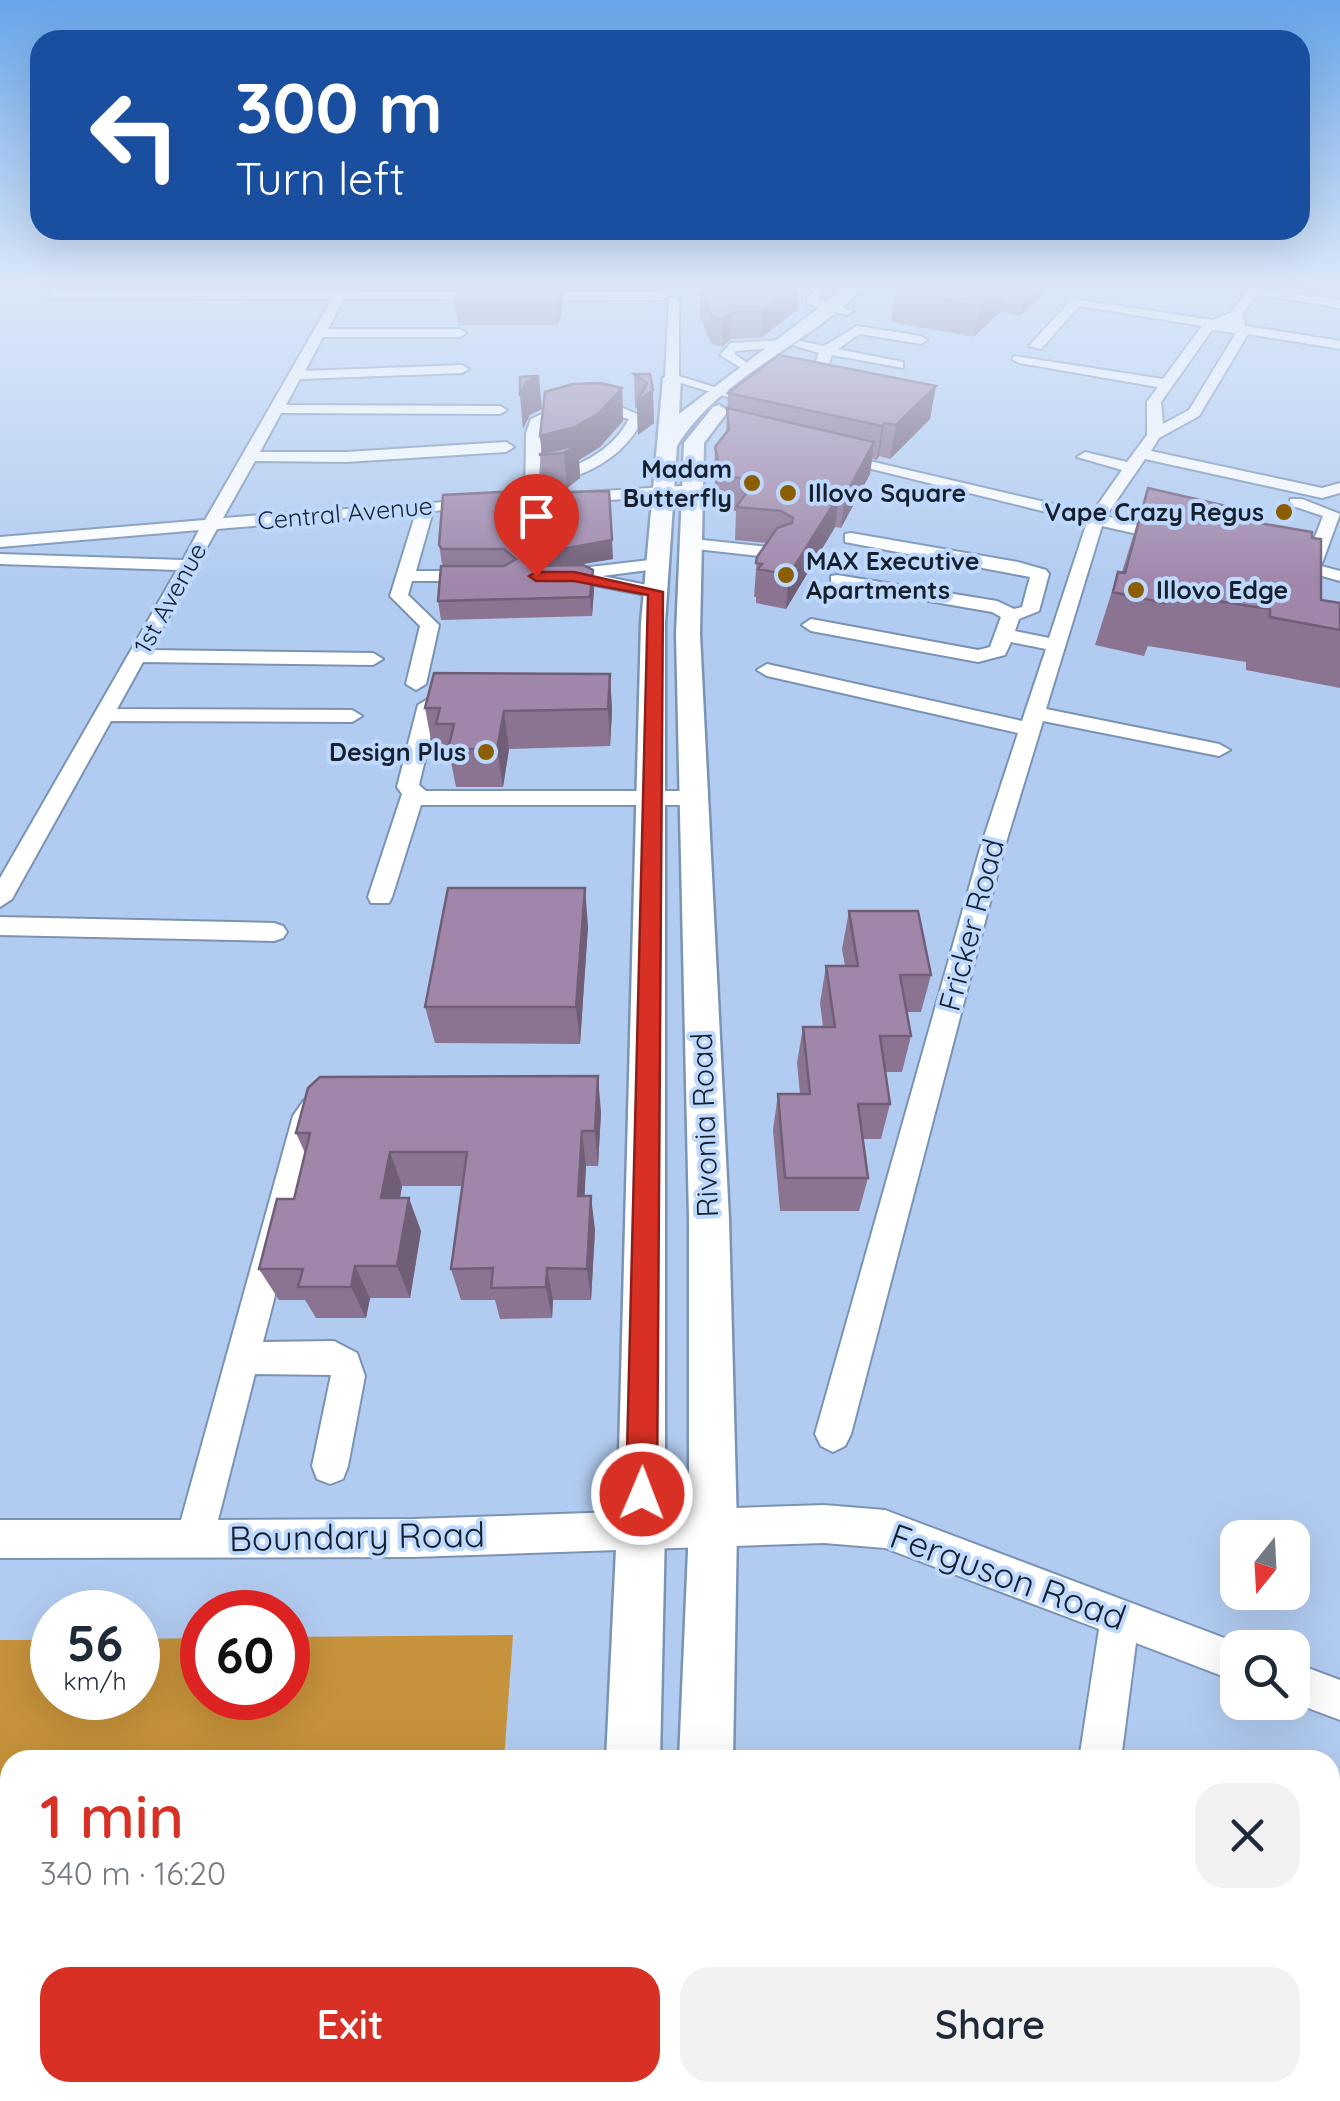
<!DOCTYPE html>
<meta charset="utf-8">
<style>
:root{--surface:#fff;--page:#f2f2f3;--text:#1f2937;--muted:#747a83;--accent:#d93025}
body{margin:0;font-family:Quicksand,sans-serif;background:var(--page);color:var(--text);height:100vh;display:flex;flex-direction:column;font-size:38px;white-space:nowrap}
*{box-sizing:border-box;margin:0}
p{font-size:32px;color:var(--muted)}
.icon{flex:none;width:55px;height:55px;fill:none;stroke:currentColor;stroke-width:2;stroke-linecap:round;stroke-linejoin:round}
.map{position:relative;flex:1;overflow:hidden}
.sheet{position:absolute;left:0px;top:1750px;width:1340px;height:352px;display:flex;flex-direction:column;background:var(--surface);border-radius:30px 30px 0 0;box-shadow:0 10px 40px #0002}
.sheet>*{flex:none}
.hud{position:absolute;left:30px;top:30px;width:1280px;height:210px;border-radius:30px;box-shadow:0 10px 40px #0002;background:#1a4fa0;color:#fff;overflow:hidden}
.needle{width:65px;rotate:198deg}
.buttons{position:absolute;left:1220px;top:1520px;display:grid;gap:20px}
.buttons a{display:grid;place-items:center;width:90px;height:90px;border-radius:20px;background:var(--surface);box-shadow:0 10px 40px #0002;font-size:50px}
.speed{position:absolute;left:30px;top:1590px;display:flex;gap:20px;font-size:50px;font-weight:700;text-align:center}
.speed>*{display:grid;place-content:center;width:130px;height:130px;border-radius:50%;background:var(--surface);box-shadow:0 10px 40px #0002;line-height:1}
.speed small{font-size:25px;font-weight:400}
.speed .limit{border:15px solid #d22;background:#fff;color:#111}
.pin{position:absolute;display:grid;place-items:center;width:85px;height:85px;color:#fff;margin:-102px -42px;border-radius:50% 50% 50% 0;rotate:-45deg;box-shadow:0 0 10px #0007}
.pin .icon{rotate:45deg}
.me{position:absolute;width:110px;margin:-55px;rotate:1deg;stroke-linejoin:round;filter:drop-shadow(0 0 8px #0008)}
.turn{display:flex;align-items:center;gap:35px;height:210px;padding:0 40px;font-size:45px}
.turn .icon{width:130px;height:130px;stroke-width:2.5}
.turn b{display:block;font-size:70px;line-height:85px}
.round{display:grid;place-items:center;flex:none;width:105px;height:105px;border-radius:30px;background:var(--page)}
.summary{display:flex;align-items:center;justify-content:space-between;height:170px;padding:0 40px}
h1{font-size:60px;font-weight:600;line-height:75px;color:var(--accent)}
.action{display:flex;gap:20px;margin-top:auto;padding:20px 40px}
.action a{flex:1;height:115px;border-radius:30px;background:var(--accent);color:#fff;font-size:40px;font-weight:600;line-height:115px;text-align:center}
.action a+a{background:var(--page);color:var(--text)}
.map>svg:first-child{display:block}
.green{fill:#c6923b}
.lines{fill:none;stroke-linecap:round;stroke-linejoin:round}
.minor-casing{stroke:#7a93b5;stroke-width:4}
.major-casing{stroke:#7a93b5;stroke-width:5}
.minor{fill:#fff;fill-rule:evenodd}
.major{fill:#fff;fill-rule:evenodd}
.wall{fill:#8a7492}
.shaded-wall{fill:#705e77}
.building{fill:#a087aa;stroke:#705e77;stroke-width:2.5}
.route{fill:#d93025;stroke:#8d1f18;stroke-width:2.5}
.poi-dot{fill:#8b5e01;stroke:#bfd9fe;stroke-width:4}
.labels{text-anchor:middle;stroke-width:8;stroke-linejoin:round;paint-order:stroke}
.far-poi-label{font-size:25px;font-weight:bold;fill:#17212e;stroke:#bfd9fe;text-anchor:end}
.far-street-label{font-size:25px;fill:#17212e;stroke:#bfd9fe}
.street-label{font-size:30px;fill:#17212e;stroke:#bfd9fe}
.near-street-label{font-size:35px;fill:#17212e;stroke:#bfd9fe}
</style>
<div class="map">
<svg width="1340" height="2101" viewBox="0 0 1340 2101">
<rect width="100%" height="100%" fill="#b2ccf1"/>
<!-- green -->
<path class="green" d="M513 1635 504 1760H10V2092L481 2093 480 2101H0V1640H52V1698H138V1639L202 1638V1698H288V1637Z"/>
<g class="lines">
<!-- minor casing -->
<g class="minor-casing">
<path id="minor" d="M1249 288 1340 300V308L1257 294 1242 315 1246 326 1340 341V349L1248 334 1199 416 1159 438 1151 451 1322 488 1340 483V493L1322 498 1145 459 1106 516 1176 536 1168 541 1102 526 1046 709 1219 744 1230 750 1219 756 1043 721 1004 849 851 1434 845 1446 833 1452 821 1446 815 1434 980 849 1018 733 767 676 757 670 767 664 1022 721 1046 649 1011 642 1005 655 978 662 811 631 802 625 811 619 978 650 990 647 1001 617 992 612 831 584V576L837 575 997 601 1014 609 1022 607 1030 577 845 542V534L851 533 1018 562 1046 570 1049 574 1039 611 1019 619 1015 631 1049 638 1087 522 827 458 835 453 1092 513 1122 470 1077 457 1085 452 1127 462 1147 435V402L1158 387 1019 363 1012 359 1014 356 1163 379 1202 326 1079 306 1041 349 1029 346 1072 299 1213 320 1232 312ZM1212 330 1236 333 1189 410 1163 424 1161 402Z
M817 289 823 293 818 299 853 311 847 315 807 304V298Z
M52 291 662 292 668 296 662 300 344 299 328 329H460L466 333 460 337H323L305 371 462 365 469 369 462 373 300 379 286 405 500 406 507 410 500 414 281 413 260 452H346L506 442 514 447 506 452 346 462 255 461 223 518 486 499 488 502 480 507 433 511 416 571H474L483 576 474 581H412L408 595 439 625 426 684 416 690 406 684 420 626 390 596 416 512 217 529 150 650 373 653 383 659 373 665 143 662 117 709 352 710 362 716 352 722 111 721 12 899 0 907V878L177 570 0 564V554L183 560 199 530 0 547V537L205 520 332 299 48 298Z
M669 297 679 300V376L737 394V400L665 378Z
M857 326 921 336 927 340 921 344 859 334 838 349 903 362V368L832 355 826 373 819 377 812 373 819 353 793 345 800 341 824 346Z
M786 340V346L781 347 736 351 734 354 755 368 748 372 720 355 731 343Z
M588 404 616 405 644 417C624 459 584 478 539 485L537 496H525L526 433 531 419 555 408ZM602 412 629 419C612 452 575 470 539 475L544 422 574 413Z
M696 485 702 487V493L572 503 564 498 572 493Z
M1290 499H1302L1340 514 1321 566 1340 571V581L1279 564 1288 559 1305 563 1323 516 1290 505Z
M693 539 778 548 787 553 778 558 687 548 684 544Z
M658 559 667 564 664 568 602 576 662 588 665 592 656 597 589 584 588 578 556 581 547 576 556 571Z
M428 699 438 705 419 785 426 791H693L704 798 693 805H421L392 897 389 903H371L368 897 402 794 397 787 418 705Z
M0 917 274 923 283 926 287 932 283 938 274 941 0 935Z
M314 1096 324 1100 328 1108 320 1121 263 1342 334 1341 357 1353 365 1376 348 1466 343 1479 330 1484 317 1479 312 1466 331 1375 255 1374 218 1520 413 1519 824 1505 885 1510 1251 1648H1238V1682L1136 1643 1121 1760H1079L1099 1629 885 1548 824 1543 413 1557 0 1558V1520H181L293 1116 304 1100Z
M1292 1662 1340 1680V1720L1292 1702Z
M1028 2092H1076L1075 2101H1027Z"/>
</g>
<!-- major casing -->
<g class="major-casing">
<path id="major" d="M845 288H863C807 346 720 376 677 446L665 623V1528L660 1760H606L617 1528 641 623 663 378 672 373 681 378 679 414Z
M719 405 728 411 704 443 700 634 729 1219 737 1527 733 1760H679L689 1527V1219L676 634 684 443 713 407Z
M589 2092H651V2101H589Z
M665 2092H727V2101H665Z"/>
</g>
<!-- minor -->
<use href="#minor" class="minor"/>
<!-- major -->
<use href="#major" class="major"/>
</g>
<!-- wall -->
<path class="wall" d="M459 288H566L562 289 563 303 558 325H458L454 302Z
M700 288 797 310 761 338 731 339 722 347 711 344 700 315Z
M888 288H1049L1020 316 1000 312 974 337 891 322 895 294 888 292Z
M634 374H650L654 423 638 435 637 409 635 407Z
M622 388 623 421 600 447 579 460 580 478 567 488 543 489 540 454 542 453 540 436Z
M728 393 930 419 890 459 879 456 877 460 872 459 870 474 841 528 835 527 786 609 756 603V597H754L757 557 767 543 735 540 736 511 720 508 714 479 715 447 726 433Z
M1148 488 1247 521 1321 600 1340 630V688L1246 670V662L1148 646 1144 656 1095 645 1118 572H1122Z
M539 490V493L613 559 574 565 594 589 592 616 441 620 438 601 444 566 442 564 439 545Z
M610 674 612 711 610 746 509 749 503 787H456L451 762H443L440 745H432L425 708Z
M849 911 931 975 921 1012H907L911 1036 902 1072H885L890 1104 881 1139H863L868 1178 859 1211H780L773 1130 778 1094H800L797 1063 803 1027H823L820 1003 826 966H845L842 949Z
M588 926 580 1044 435 1043 425 1007Z
M601 1112 598 1166H586L584 1196 595 1230 591 1300H553L552 1318 500 1319 495 1300H461L451 1269 462 1186H402L400 1198 421 1231 410 1298H370L366 1318H316L305 1300H279L259 1269 294 1199 305 1153 296 1133Z"/>
<!-- shaded-wall -->
<path class="shaded-wall" d="M560 288H562L563 303 558 325 556 302Z
M795 288H799L797 310 761 338 762 311Z
M1000 288H1005L1000 312 974 337 980 306Z
M1026 288H1049L1020 316Z
M732 313 731 339 722 347 723 320Z
M539 376 542 409 530 415 523 429 520 396 526 382Z
M936 386 930 419 890 459 896 425Z
M622 388 623 421 600 447 579 460 580 478 567 488 564 453 542 454 540 436Z
M653 390 654 423 638 435 637 402Z
M884 423 879 456 877 460 882 426Z
M874 442 870 474 841 528 845 496Z
M839 495 835 527 786 609 789 575Z
M612 540 613 559 524 574 522 556Z
M593 570 594 589 592 616 590 597Z
M610 674 612 711 610 746 608 709Z
M504 711 509 749 503 787 497 749Z
M585 888 588 926 580 1044 576 1007Z
M598 1076 601 1112 598 1166 595 1131Z
M582 1131 586 1166 583 1230 578 1196Z
M390 1152 402 1186 394 1231 381 1198Z
M591 1196 595 1230 591 1300 587 1269Z
M409 1198 421 1231 410 1298 397 1266Z
M355 1266 370 1298 366 1318 351 1287Z
M547 1268 553 1300 552 1318 546 1287Z"/>
<!-- building -->
<path class="building" d="M459 288H560L556 302H454Z
M700 288H795L762 311 732 313 723 320 712 318Z
M900 288H1000L980 306 895 292Z
M779 355 936 386 896 425 884 423 882 426 728 393Z
M634 374H650L653 390 637 402 647 383Z
M539 376 526 382 520 396V377Z
M600 383 622 388 599 413 575 427 540 436 545 392 573 384Z
M727 408 874 442 845 496 839 495 789 575 758 569 762 564 756 563 757 557 777 528 792 523 793 518 781 511 736 507 755 481 721 475 715 447 729 429Z
M578 444 564 453 540 455V454Z
M1148 488 1248 511 1247 521 1312 532V538L1321 539V600L1340 603V630L1270 617V609L1165 593 1164 603 1113 592 1118 572 1125 573Z
M539 490 535 493 609 491 612 540 522 556 534 566 583 565 593 570 590 597 438 601 441 566H504L516 559 504 549H442L439 545 443 495Z
M434 673 610 674 608 709 504 711 497 749H448L454 724H436L440 708H425Z
M448 888H585L576 1007H425Z
M849 911H918L931 975H900L911 1036H880L890 1104H858L868 1178H785L778 1094H810L803 1027H835L826 966H858Z
M598 1076 595 1131H582L578 1196H591L587 1269 547 1268 546 1287 491 1288 493 1268 451 1269 467 1152H390L381 1198H409L397 1266H355L351 1287H298L303 1269H259L277 1199H294L310 1133H296L308 1088 320 1077Z"/>
<!-- sky -->
<linearGradient id="sky" x2="0" y2="1"><stop stop-color="#67a5ea"/><stop offset="0.49" stop-color="#dce8f9"/><stop offset="1" stop-color="#dce8f9" stop-opacity="0"/></linearGradient>
<rect width="1340" height="582" fill="url(#sky)"/>
<!-- route -->
<path class="route" d="M574 572 663 592 657 1494 652 1504 642 1509 631 1504 626 1494 648 595 574 581H536L529 576 536 572Z"/>
<!-- markers -->
<g class="poi-dot">
<circle cx="752" cy="483" r="10"/>
<circle cx="788" cy="493" r="10"/>
<circle cx="1284" cy="512" r="10"/>
<circle cx="786" cy="575" r="10"/>
<circle cx="1136" cy="590" r="10"/>
<circle cx="486" cy="752" r="10"/>
</g>
<g class="labels">
<!-- far-poi labels -->
<g class="far-poi-label">
<text x="732" y="478">Madam<tspan x="732" dy="29">Butterfly</tspan></text>
<text x="808" y="502" text-anchor="start">Illovo Square</text>
<text x="1264" y="521">Vape Crazy Regus</text>
<text x="806" y="570" text-anchor="start">MAX Executive<tspan x="806" dy="29">Apartments</tspan></text>
<text x="1156" y="599" text-anchor="start">Illovo Edge</text>
<text x="466" y="761">Design Plus</text>
</g>
<!-- far-street labels -->
<g class="far-street-label">
<text transform="translate(345 513) rotate(-5)" y="9">Central Avenue</text>
<text transform="translate(170 598) rotate(-61)" y="9">1st Avenue</text>
</g>
<!-- street labels -->
<g class="street-label">
<text transform="translate(972 925) rotate(-75)" y="10">Fricker Road</text>
<text transform="translate(705 1125) rotate(-92)" y="10">Rivonia Road</text>
</g>
<!-- near-street labels -->
<g class="near-street-label">
<text transform="translate(357 1537) rotate(-1)" y="12">Boundary Road</text>
<text transform="translate(1008 1577) rotate(20)" y="12">Ferguson Road</text>
</g>
</g>
</svg>
<div class="buttons">
<a><svg class="needle" viewBox="-14 -14 28 28"><path d="M0-13l5 13h-10z" fill="#e53935"/><path d="M0 13l5-13h-10z" fill="#747a83"/></svg></a>
<a><svg class="icon" aria-label="search" viewBox="0 0 24 24"><circle cx="10" cy="10" r="6"/><path d="M15 15l6 6"/></svg></a>
</div>
<div class="speed"><div>56<small>km/h</small></div><div class="limit">60</div></div>
<div class="pin" style="left:536px;top:576px;background:#d93025"><svg class="icon" aria-label="arrive" viewBox="0 0 24 24"><path d="M6 21V4h12l-3 4 3 4H6"/></svg></div>
<svg class="me" style="left:642px;top:1494px" viewBox="-20 -20 40 40"><circle r="17" fill="#d93025" stroke="#fff" stroke-width="3"/><path d="M0-11L8 9 0 5-8 9z" fill="#fff"/></svg>
<div class="hud">
<div class="turn"><svg class="icon" aria-label="left" viewBox="0 0 24 24"><path d="M17 20v-9H6M10 6l-5 5 5 5"/></svg><div><b>300 m</b>Turn left</div></div>
</div>
<section class="sheet">
<div class="summary"><div><h1>1 min</h1><p>340 m · 16:20</p></div><a class="round"><svg class="icon" aria-label="close" viewBox="0 0 24 24"><path d="M6 6l12 12M18 6L6 18"/></svg></a></div>
<div class="action"><a>Exit</a><a>Share</a></div>
</section>
</div>
